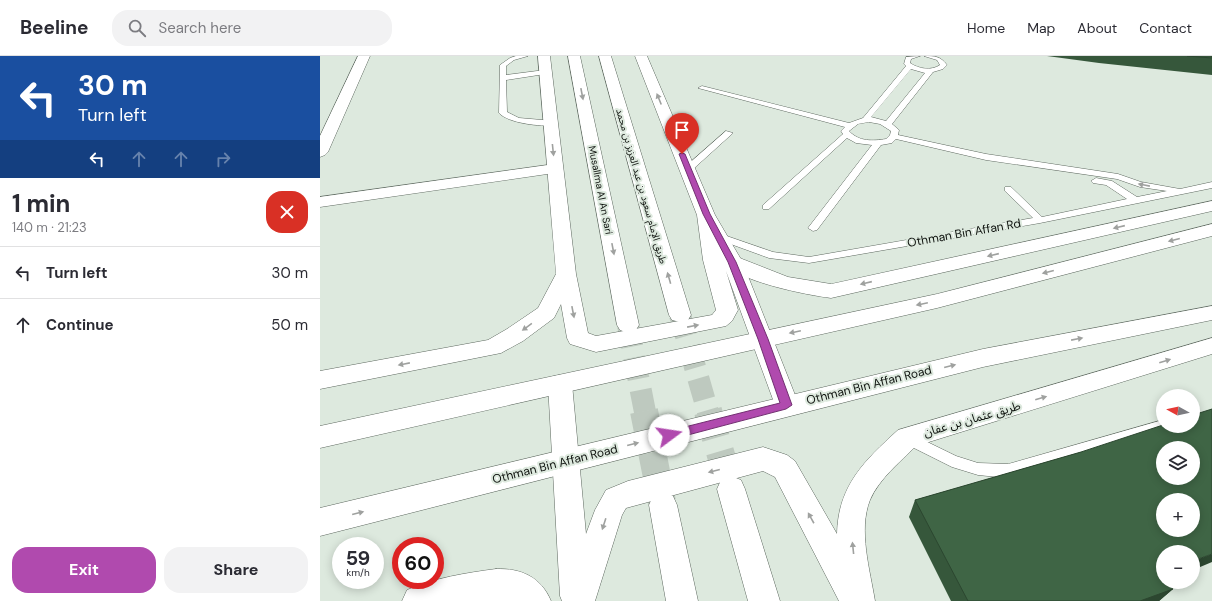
<!DOCTYPE html>
<meta charset="utf-8">
<style>
:root{--surface:#fff;--page:#f2f2f3;--text:#2b2b33;--muted:#7c7c81;--line:#e1e1e2;--accent:#b04aae}
body{margin:0;font-family:"DM Sans","Noto Sans Arabic",sans-serif;background:var(--page);color:var(--text);height:100vh;display:flex;flex-direction:column;font-size:15px;white-space:nowrap}
*{box-sizing:border-box;margin:0}
p{font-size:13px;color:var(--muted)}
.icon{flex:none;width:22px;height:22px;fill:none;stroke:currentColor;stroke-width:2;stroke-linecap:round;stroke-linejoin:round}
.map{position:relative;flex:1;overflow:hidden}
.panel{display:flex;flex-direction:column;background:var(--surface);width:320px}
.panel>*{flex:none}
.guide{background:#1a4fa0;color:#fff;overflow:hidden}
.needle{width:26px;rotate:278deg}
.buttons{position:absolute;left:836px;top:333px;display:grid;gap:8px}
.buttons a{display:grid;place-items:center;width:44px;height:44px;border-radius:50%;background:var(--surface);box-shadow:0 2px 10px #0003;font-size:20px}
.speed{position:absolute;left:12px;top:481px;display:flex;gap:8px;font-size:20px;font-weight:700;text-align:center}
.speed>*{display:grid;place-content:center;width:52px;height:52px;border-radius:50%;background:var(--surface);box-shadow:0 2px 10px #0003;line-height:1}
.speed small{font-size:10px;font-weight:400}
.speed .limit{border:6px solid #d22;background:#fff;color:#111}
.pin{position:absolute;display:grid;place-items:center;width:34px;height:34px;color:#fff;margin:-41px -17px;border-radius:50% 50% 50% 0;rotate:-45deg;box-shadow:0 0 4px #0007}
.pin .icon{rotate:45deg}
.me{position:absolute;width:44px;margin:-22px;rotate:76deg;stroke-linejoin:round;filter:drop-shadow(0 0 3px #0008)}
.turn{display:flex;align-items:center;gap:14px;height:84px;padding:0 12px;font-size:18px}
.turn .icon{width:52px;height:52px;stroke-width:2.5}
.turn b{display:block;font-size:28px;line-height:34px}
.lanes{display:flex;align-items:center;height:38px;padding:0 12px;background:#0003;justify-content:center;gap:20px;direction:ltr}
.lanes .off{opacity:.35}
.round{display:grid;place-items:center;flex:none;width:42px;height:42px;border-radius:16px;background:var(--page)}
.overview{display:flex;align-items:center;justify-content:space-between;height:68px;padding:0 12px}
h1{font-size:24px;font-weight:700;line-height:30px}
.primary-button{display:flex;gap:8px;margin-top:auto;padding:8px 12px}
.primary-button a{flex:1;height:46px;border-radius:16px;background:var(--accent);color:#fff;font-size:16px;font-weight:700;line-height:46px;text-align:center}
.primary-button a+a{background:var(--page);color:var(--text)}
ul{padding:0;list-style:none}
li{display:flex;align-items:center;gap:12px;height:52px;padding:0 12px;border-top:1px solid var(--line)}
li div{flex:1}
li b{display:block;font-size:15px}
li em{font-style:normal}
header{display:flex;align-items:center;gap:24px;box-sizing:border-box;height:56px;padding:0 20px;background:var(--surface);border-bottom:1px solid var(--line)}
header strong{font-size:19px}
nav{display:flex;gap:22px;margin-inline-start:auto;font-size:14px}
.search{width:280px;height:36px;background:var(--page);display:flex;align-items:center;gap:10px;box-sizing:border-box;padding:0 14px;border-radius:16px;color:var(--muted);font-size:15px}
main{display:flex;flex:1;min-height:0}
.map>svg:first-child{display:block}
.lines{fill:none;stroke-linecap:round;stroke-linejoin:round}
.primary-tunnel-far1{stroke:#bec9bf;stroke-width:22;stroke-dasharray:22 11;stroke-linecap:butt}
.primary-tunnel{stroke:#bec9bf;stroke-width:28;stroke-dasharray:28 14;stroke-linecap:butt}
.service-casing{stroke:#5d685f;stroke-width:1}
.minor-casing{stroke:#5d685f;stroke-width:1}
.tertiary-casing{stroke:#5d685f;stroke-width:1}
.primary-casing{stroke:#5d685f;stroke-width:1}
.service{fill:#fff;fill-rule:evenodd}
.minor{fill:#fff;fill-rule:evenodd}
.tertiary{fill:#fff;fill-rule:evenodd}
.primary{fill:#fff;fill-rule:evenodd}
.wall{fill:#36573b}
.shaded-wall{fill:#2c4730}
.building{fill:#3f6545;stroke:#2c4730;fill-rule:evenodd}
.oneway{fill:#9fa19f}
.route{fill:#b04aae;stroke:#723071}
.labels{text-anchor:middle;stroke-width:4;stroke-linejoin:round;paint-order:stroke}
.far-street-label{font-size:10px;fill:#0f130f;stroke:#dde9de}
.street-label{font-size:12px;fill:#0f130f;stroke:#dde9de}
</style>
<header>
<strong>Beeline</strong>
<div class="search"><svg class="icon" aria-label="search" viewBox="0 0 24 24"><circle cx="10" cy="10" r="6"/><path d="M15 15l6 6"/></svg>Search here</div>
<nav><a>Home</a><a>Map</a><a>About</a><a>Contact</a></nav>
</header>
<main>
<section class="panel">
<div class="guide">
<div class="turn"><svg class="icon" aria-label="left" viewBox="0 0 24 24"><path d="M17 20v-9H6M10 6l-5 5 5 5"/></svg><div><b>30 m</b>Turn left</div></div>
<div class="lanes"><svg class="icon" aria-label="left" viewBox="0 0 24 24"><path d="M17 20v-9H6M10 6l-5 5 5 5"/></svg><svg class="icon off" aria-label="ahead" viewBox="0 0 24 24"><path d="M12 20V5M6 11l6-6 6 6"/></svg><svg class="icon off" aria-label="ahead" viewBox="0 0 24 24"><path d="M12 20V5M6 11l6-6 6 6"/></svg><svg class="icon off" aria-label="right" viewBox="0 0 24 24"><path d="M7 20v-9h11M14 6l5 5-5 5"/></svg></div>
</div>
<div class="overview"><div><h1>1 min</h1><p>140 m · 21:23</p></div><a class="round" style="background:#d93025;color:#fff"><svg class="icon" aria-label="close" viewBox="0 0 24 24"><path d="M6 6l12 12M18 6L6 18"/></svg></a></div>
<ul>
<li><svg class="icon" aria-label="left" viewBox="0 0 24 24"><path d="M17 20v-9H6M10 6l-5 5 5 5"/></svg><div><b>Turn left</b></div><em>30 m</em></li>
<li><svg class="icon" aria-label="ahead" viewBox="0 0 24 24"><path d="M12 20V5M6 11l6-6 6 6"/></svg><div><b>Continue</b></div><em>50 m</em></li>
</ul>
<div class="primary-button"><a>Exit</a><a>Share</a></div>
</section>
<div class="map">
<svg width="892" height="545" viewBox="0 0 892 545">
<rect width="100%" height="100%" fill="#dde9de"/>
<g class="lines">
<!-- primary-tunnel-far1 -->
<path class="primary-tunnel-far1" d="M360 259 388 356
M308 269 325 356"/>
<!-- primary-tunnel -->
<path class="primary-tunnel" d="M324 355 342 446
M388 355 410 430"/>
<!-- service casing -->
<g class="service-casing">
<path id="service" d="M196 0H208L194 4 186 10V19L225 14 228 16 225 18 186 24 187 56 199 62 234 65V69C221 71 188 67 179 57L180 9 190 2Z
M600 0 591 3 590 7C599 13 611 15 620 9L617 4 604 0C615 0 620 0 627 9L623 13 613 16 572 68 579 74 578 79 666 98 798 118 821 126 860 133 892 126V132L720 167 489 207 449 202 394 182 393 180 394 178 398 177 453 196 489 201 713 162 685 135V131H691L722 161 807 143 786 129 773 127 771 125 776 122 792 125 817 141 847 135 820 131 797 123 666 104 576 83 572 87 561 89 497 174 493 175 488 172 552 89 536 87 527 82 449 153H443V149L523 78 521 75 525 71 378 32 382 30 529 67 543 62 586 10 584 8 586 1ZM591 13 605 17 566 65 551 61ZM549 66 560 68 571 75 570 79 566 83C553 85 539 86 529 75L538 68Z
M406 75 413 77 371 115H365V111Z
M843 364V370H850L848 374 688 422 658 419 632 411 582 386 580 382 582 378 587 376 636 400 658 407 688 408Z"/>
</g>
<!-- minor casing -->
<g class="minor-casing">
<path id="minor" d="M38 0H50L8 96 5 99 0 101V80Z
M235 108 241 110 243 113 241 116 0 151V141Z"/>
</g>
<!-- tertiary casing -->
<g class="tertiary-casing">
<path id="tertiary" d="M218 0H230L256 218 268 277 276 280 392 259 396 254 383 204 377 159 315 0H327L395 159 422 205 479 349 476 356 467 359 458 356 455 349 406 215 418 254 412 265 406 270 276 296 250 288 247 282 241 248 234 262 203 285 181 297 0 333V315L168 284 187 273 218 252 236 218Z
M892 282V298L596 390C580 406 559 423 550 444 538 474 550 514 555 545H519L455 421 443 415 306 452 302 459 275 545H242L240 540 228 328 231 321 240 319 249 321 252 328 266 478 275 454 286 434 308 425 443 391 467 399 475 405 517 478C518 430 544 405 578 374Z
M176 513C201 512 221 521 231 545H82L87 534C114 522 146 517 176 513Z"/>
</g>
<!-- primary casing -->
<g class="primary-casing">
<path id="primary" d="M248 0H260L319 269 316 274 308 277 300 274 297 269Z
M279 0H291L371 259 368 264 360 266 352 264 349 259Z
M892 145V155L511 242C487 239 415 225 402 205L405 201 412 199 468 221 511 228Z
M892 168V180L617 252 0 392V370L617 238Z
M892 250V264L663 311 0 480V452L663 293Z
M411 420 421 424 425 433 460 545H428L397 433 401 424Z
M343 436 353 440 357 449 378 545H346L329 449 333 440Z"/>
</g>
<!-- service -->
<use href="#service" class="service"/>
<!-- minor -->
<use href="#minor" class="minor"/>
<!-- tertiary -->
<use href="#tertiary" class="tertiary"/>
<!-- primary -->
<use href="#primary" class="primary"/>
</g>
<!-- wall -->
<path class="wall" d="M727 0H892V19L779 7Z
M761 396 873 496 843 526 853 533 839 545H631L589 461 595 444Z"/>
<!-- shaded-wall -->
<path class="shaded-wall" d="M892 498V506L873 514V505Z
M853 533 839 545H820Z"/>
<!-- building -->
<path class="building" d="M867 0H892V2Z
M892 353V498L873 505V496H843V517H841L843 520V526H848L853 533 820 545H648L595 444 761 396 843 369V370H873V359ZM843 392H873V422H843ZM843 444H873V474H843Z"/>
<!-- one-way arrows -->
<defs><path id="oneway-solid" d="M-6-.8H1V-3.2L6.5 0L1 3.2V.8H-6Z"/></defs>
<g class="oneway">
<use href="#oneway-solid" transform="translate(262 38) rotate(79)"/>
<use href="#oneway-solid" transform="translate(339 43) rotate(-112)"/>
<use href="#oneway-solid" transform="translate(233 94) rotate(84)"/>
<use href="#oneway-solid" transform="translate(824 129) rotate(-169)"/>
<use href="#oneway-solid" transform="translate(799 171) rotate(167)"/>
<use href="#oneway-solid" transform="translate(854 184) rotate(166)"/>
<use href="#oneway-solid" transform="translate(293 193) rotate(79)"/>
<use href="#oneway-solid" transform="translate(673 199) rotate(167)"/>
<use href="#oneway-solid" transform="translate(728 216) rotate(166)"/>
<use href="#oneway-solid" transform="translate(349 222) rotate(-106)"/>
<use href="#oneway-solid" transform="translate(546 227) rotate(167)"/>
<use href="#oneway-solid" transform="translate(602 248) rotate(168)"/>
<use href="#oneway-solid" transform="translate(253 256) rotate(79)"/>
<use href="#oneway-solid" transform="translate(373 270) rotate(-11)"/>
<use href="#oneway-solid" transform="translate(207 271) rotate(144)"/>
<use href="#oneway-solid" transform="translate(475 276) rotate(168)"/>
<use href="#oneway-solid" transform="translate(757 283) rotate(-11)"/>
<use href="#oneway-solid" transform="translate(845 305) rotate(-17)"/>
<use href="#oneway-solid" transform="translate(84 308) rotate(169)"/>
<use href="#oneway-solid" transform="translate(630 310) rotate(-14)"/>
<use href="#oneway-solid" transform="translate(721 342) rotate(-16)"/>
<use href="#oneway-solid" transform="translate(313 388) rotate(-14)"/>
<use href="#oneway-solid" transform="translate(394 415) rotate(166)"/>
<use href="#oneway-solid" transform="translate(38 457) rotate(-14)"/>
<use href="#oneway-solid" transform="translate(491 462) rotate(-119)"/>
<use href="#oneway-solid" transform="translate(284 468) rotate(108)"/>
<use href="#oneway-solid" transform="translate(533 492) rotate(-96)"/>
</g>
<!-- route -->
<path class="route" d="M362 97 365 98 390 158 416 206 448 283 472 349 466 353 349 384 345 382 344 379 345 376 460 347 438 283 408 206 383 158 359 98Z"/>
<g class="labels">
<!-- far-street labels -->
<g class="far-street-label">
<text transform="translate(322 130) rotate(74)" y="4">طريق الإمام سعود بن عبد العزيز بن محمد</text>
<text transform="translate(281 134) rotate(79)" y="4">Musallma Al An Sari</text>
</g>
<!-- street labels -->
<g class="street-label">
<text transform="translate(644 177) rotate(-10)" y="4">Othman Bin Affan Rd</text>
<text transform="translate(549 329) rotate(-14)" y="4">Othman Bin Affan Road</text>
<text transform="translate(652 363) rotate(-16)" y="4">طريق عثمان بن عفان</text>
<text transform="translate(235 408) rotate(-14)" y="4">Othman Bin Affan Road</text>
</g>
</g>
</svg>
<div class="buttons">
<a><svg class="needle" viewBox="-14 -14 28 28"><path d="M0-13l5 13h-10z" fill="#e53935"/><path d="M0 13l5-13h-10z" fill="#7c7c81"/></svg></a>
<a><svg class="icon" aria-label="layers" viewBox="0 0 24 24"><path d="M12 4l9 5-9 5-9-5zM3 14l9 5 9-5"/></svg></a>
<a>+</a>
<a>−</a>
</div>
<div class="speed"><div>59<small>km/h</small></div><div class="limit">60</div></div>
<div class="pin" style="left:362px;top:98px;background:#d93025"><svg class="icon" aria-label="arrive" viewBox="0 0 24 24"><path d="M6 21V4h12l-3 4 3 4H6"/></svg></div>
<svg class="me" style="left:349px;top:379px" viewBox="-20 -20 40 40"><circle r="19" fill="#fff"/><path d="M0-13L10 11 0 6-10 11z" fill="#b04aae"/></svg>
</div>
</main>
